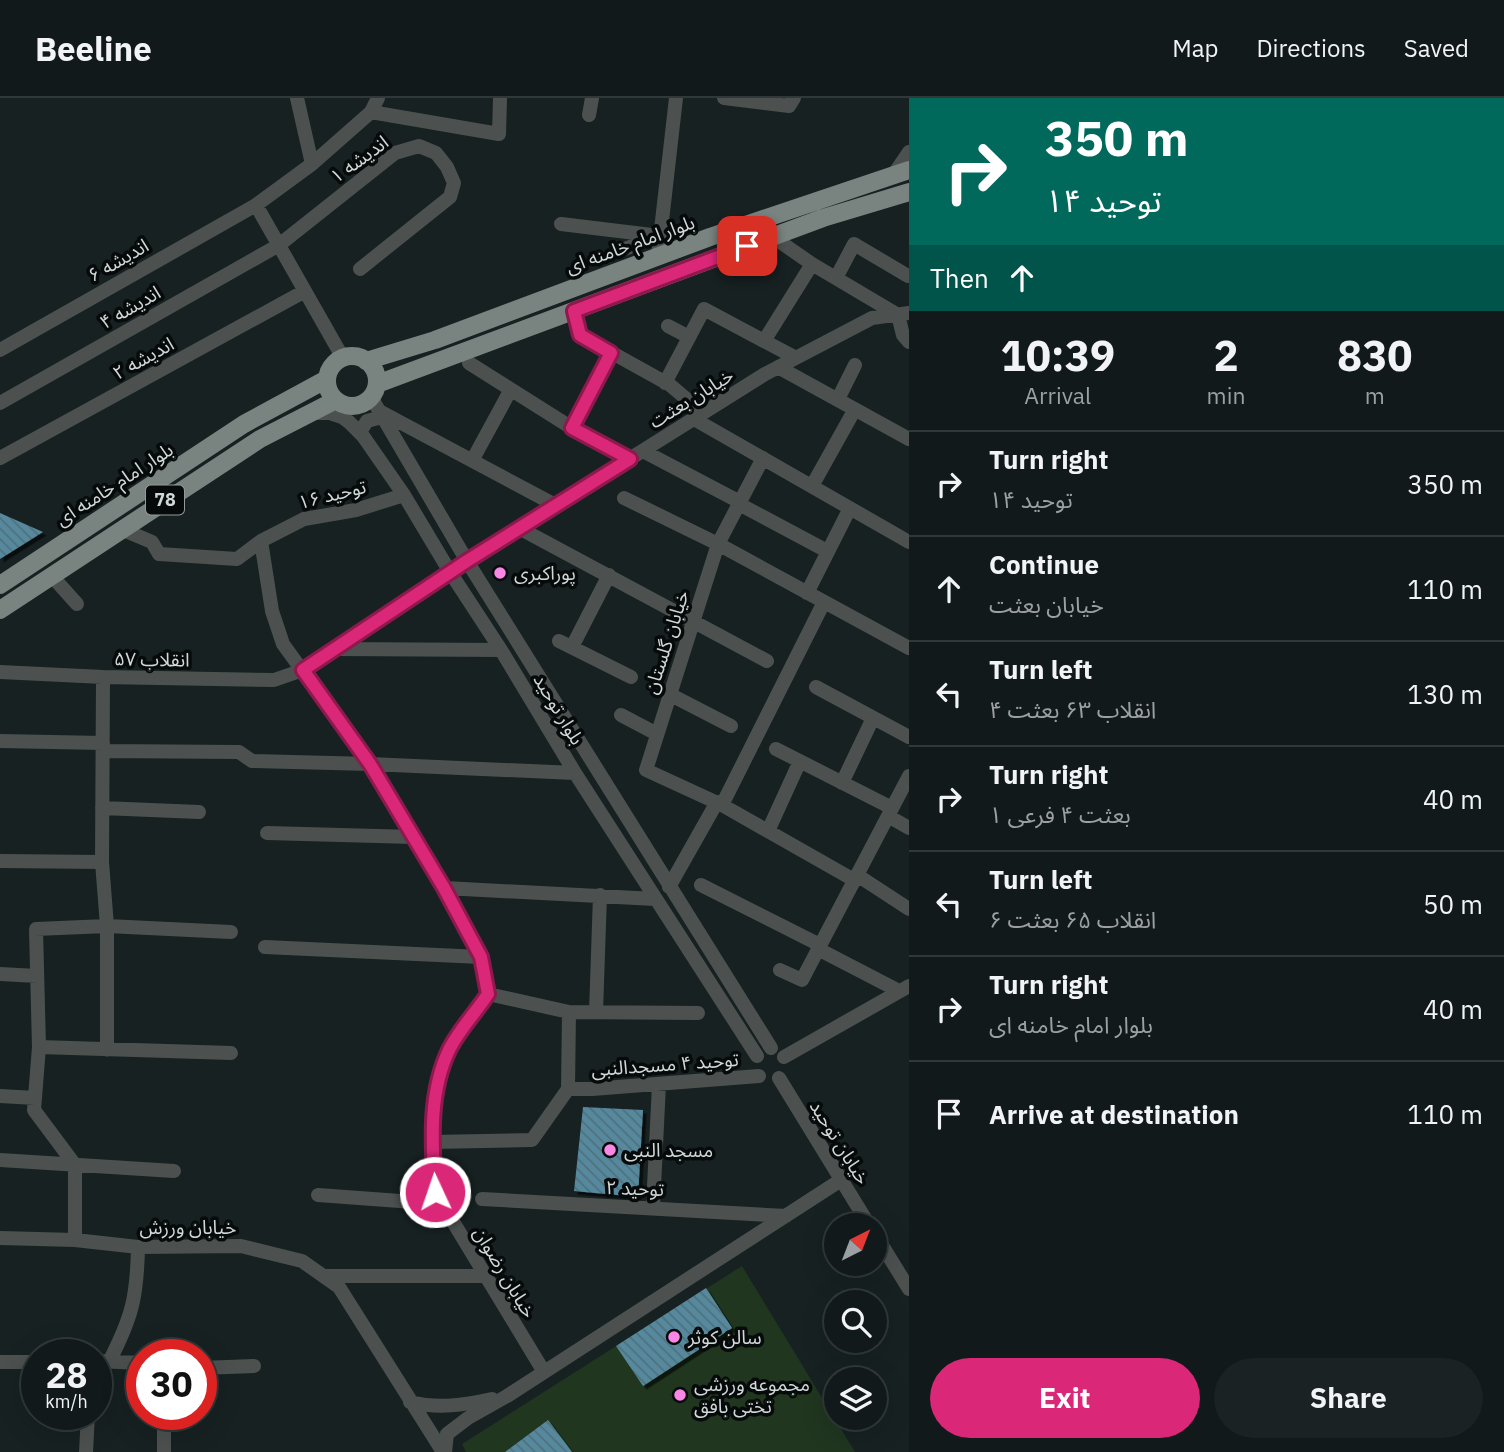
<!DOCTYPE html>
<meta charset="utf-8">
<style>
:root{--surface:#11191a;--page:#1a2223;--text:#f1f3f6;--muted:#9ca0a2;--line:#303839;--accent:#db2777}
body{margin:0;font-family:"IBM Plex Sans","Noto Sans Arabic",sans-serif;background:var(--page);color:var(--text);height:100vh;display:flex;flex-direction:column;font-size:26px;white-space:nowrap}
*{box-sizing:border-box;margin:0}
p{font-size:23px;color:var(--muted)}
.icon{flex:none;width:38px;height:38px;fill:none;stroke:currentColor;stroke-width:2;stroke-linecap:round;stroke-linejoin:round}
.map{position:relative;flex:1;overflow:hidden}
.details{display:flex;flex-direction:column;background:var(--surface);width:595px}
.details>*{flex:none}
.hud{background:#00695c;color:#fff;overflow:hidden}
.needle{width:46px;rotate:42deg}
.fabs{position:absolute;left:824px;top:1115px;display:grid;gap:14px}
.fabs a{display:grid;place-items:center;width:63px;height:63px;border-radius:50%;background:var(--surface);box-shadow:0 7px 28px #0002,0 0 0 2px var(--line);font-size:35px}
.speed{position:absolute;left:21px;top:1241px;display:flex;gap:14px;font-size:35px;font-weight:700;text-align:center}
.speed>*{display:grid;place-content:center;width:91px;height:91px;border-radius:50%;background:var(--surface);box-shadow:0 7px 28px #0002,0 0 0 2px var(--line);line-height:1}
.speed small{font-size:18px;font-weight:400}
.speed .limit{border:10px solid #d22;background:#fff;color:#111}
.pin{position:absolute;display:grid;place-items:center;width:60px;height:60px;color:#fff;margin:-30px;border-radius:14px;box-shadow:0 4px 10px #0006}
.me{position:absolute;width:77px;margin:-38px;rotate:357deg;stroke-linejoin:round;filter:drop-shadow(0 0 5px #0008)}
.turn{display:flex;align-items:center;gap:24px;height:147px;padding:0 21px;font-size:32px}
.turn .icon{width:91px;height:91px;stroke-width:2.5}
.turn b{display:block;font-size:49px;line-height:60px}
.then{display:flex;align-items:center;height:66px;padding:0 21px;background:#0003;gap:14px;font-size:26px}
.eta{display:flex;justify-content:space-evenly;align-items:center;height:119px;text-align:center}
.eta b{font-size:42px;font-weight:700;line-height:49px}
.button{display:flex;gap:14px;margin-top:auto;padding:14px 21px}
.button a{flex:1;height:80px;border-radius:42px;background:var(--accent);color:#fff;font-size:28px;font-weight:700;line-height:80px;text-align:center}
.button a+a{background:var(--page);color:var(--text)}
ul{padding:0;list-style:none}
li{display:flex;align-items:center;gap:21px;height:105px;padding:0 21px;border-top:2px solid var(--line)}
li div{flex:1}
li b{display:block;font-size:26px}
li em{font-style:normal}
header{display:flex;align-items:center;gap:42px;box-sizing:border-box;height:98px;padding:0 35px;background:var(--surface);border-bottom:2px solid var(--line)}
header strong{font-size:33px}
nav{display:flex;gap:38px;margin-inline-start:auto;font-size:24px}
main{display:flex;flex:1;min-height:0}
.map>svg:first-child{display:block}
.green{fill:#20361f}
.building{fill:url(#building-back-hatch);filter:url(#shadow)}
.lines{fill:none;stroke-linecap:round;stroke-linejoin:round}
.minor{stroke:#4c514f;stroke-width:14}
.major{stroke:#79837f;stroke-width:18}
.route-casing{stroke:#8e194d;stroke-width:18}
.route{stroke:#db2777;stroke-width:12}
.poi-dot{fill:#fa87e6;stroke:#060a0a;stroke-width:2.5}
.labels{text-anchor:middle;stroke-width:7;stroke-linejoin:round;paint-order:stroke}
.shield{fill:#060a0a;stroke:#949a9a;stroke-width:2}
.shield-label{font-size:18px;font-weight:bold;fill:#d1d8d8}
.street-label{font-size:19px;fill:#d1d8d8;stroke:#060a0a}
.poi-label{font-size:19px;fill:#d1d8d8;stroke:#060a0a;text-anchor:start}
</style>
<header>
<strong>Beeline</strong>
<nav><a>Map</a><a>Directions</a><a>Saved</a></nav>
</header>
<main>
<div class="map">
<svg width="909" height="1354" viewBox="0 0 909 1354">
<defs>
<pattern id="building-back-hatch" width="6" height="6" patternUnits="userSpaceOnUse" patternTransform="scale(1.75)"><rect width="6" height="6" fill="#57899d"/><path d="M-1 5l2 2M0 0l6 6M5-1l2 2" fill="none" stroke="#4f707d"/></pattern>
<filter id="shadow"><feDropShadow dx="3.5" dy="3.5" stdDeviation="0" flood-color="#0009"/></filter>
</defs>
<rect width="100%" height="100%" fill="#172122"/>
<!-- green -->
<path class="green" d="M742 1168 855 1354H466L462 1346Z"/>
<!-- building -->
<path class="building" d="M0 415 43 434 0 461Z
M583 1009 643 1012 638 1099 574 1093Z
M706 1190 732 1230 643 1288 616 1248Z
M548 1322 572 1354H505Z"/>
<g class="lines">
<!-- minor -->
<path class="minor" d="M724 0 789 8 794 0
M371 14 499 36 500 0
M589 17 592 0
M312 66 371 14 378 0
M894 76 909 54
M256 107 343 260
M561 126 660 138
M773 139 812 166 898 217 903 237 909 244
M622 152 656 139
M658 158 676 0
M836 180 854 146 908 178
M574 213 580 237 670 287 703 315
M668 228 689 239
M764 243 812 166
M0 252 256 107 312 66 297 0
M469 265 572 330 630 361
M778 269 909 341
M665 285 704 211 796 260
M371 299 467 463 771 950
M838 301 855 267
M0 305 279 147 395 55 419 48 436 55 447 69 454 85 450 99 360 171
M379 313 557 408
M312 315H330L342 319 349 324 363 338 404 397 450 474 501 552 575 675 757 958
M694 321 909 444
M572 330 611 255
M360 334 367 323 382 319
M643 353 740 404
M0 360 305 193
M763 360 718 446 646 672 722 707 854 782
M473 361 510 293
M812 388 855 311
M624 400 718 446 909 550
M739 406 827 453
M121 431 152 444 159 456 237 461 261 443 304 421 356 412 404 397
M521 431 767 563
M261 443 272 513 283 546 370 666 445 790 481 859 488 896 450 950 434 999 432 1044 435 1094 544 1274
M51 477 77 506
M807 495 850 410
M559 543 631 579
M572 549 609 477
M337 551 501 552
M0 574 103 579 274 582 303 572 467 463 765 276 872 220 909 215
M103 579 102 764 107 828 231 834
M816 589 909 639
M669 596 731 628
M621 617 657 636
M0 643 103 645
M776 651 892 710
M103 653 239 654 252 663 370 666 575 675
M842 685 873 620
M722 707 824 504
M102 710 199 714
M888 718 909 730
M768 733 800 663
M267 735 414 739
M0 763 102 764
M857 777 909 811
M701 787 820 847
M669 789 717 704
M445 790 655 801
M265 849 481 859
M818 851 899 893
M780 872 802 882 909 678
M0 876 37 878
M488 896 569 914 698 915
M596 914 600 797
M39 949 231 955
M784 959 909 888
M779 980 869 1127
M568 991 569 914
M0 998 35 1000
M432 1044 532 1042 568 991H592L759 978
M0 1062 174 1073
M318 1097 441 1106
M482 1101 786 1118
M653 1109 659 986
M875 1136 909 1191
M0 1140 75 1142 138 1149 241 1148 302 1163 339 1189 443 1354
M75 1142V1067L34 1012 39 949 36 831 107 828V952
M324 1178H485
M96 1263 142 1265
M0 1264H37
M109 1264C132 1219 137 1200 138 1149
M201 1270 254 1268
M410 1304C439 1311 464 1307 492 1301
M86 1354 88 1316
M164 1354V1316
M445 1354 447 1336 468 1320 507 1298 841 1082"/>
<!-- major -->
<path class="major" d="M327 283a25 25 0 1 1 50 0a25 25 0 1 1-50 0Z
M366 263 435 242 710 139 909 72
M377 286 823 120 909 94
M0 487 244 326 327 281
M0 512 260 341 336 302"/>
</g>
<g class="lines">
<!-- route casing -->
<g class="route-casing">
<path id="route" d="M435 1094C432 1046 428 994 450 950 460 931 476 914 488 896L481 859 444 790 370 666 303 572 467 463 630 361 572 330 611 255 580 237 574 213 747 148"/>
</g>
<!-- route -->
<use href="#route" class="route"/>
</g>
<!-- markers -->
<g class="poi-dot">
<circle cx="500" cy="475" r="7"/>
<circle cx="610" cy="1052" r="7"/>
<circle cx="674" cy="1239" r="7"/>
<circle cx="680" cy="1297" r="7"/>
</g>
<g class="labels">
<!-- shield labels -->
<rect class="shield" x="146" y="387.5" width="38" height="29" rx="5"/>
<g class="shield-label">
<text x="165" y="408">78</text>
</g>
<!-- street labels -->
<g class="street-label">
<text transform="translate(359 61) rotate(-36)" y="7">اندیشه ۱</text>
<text transform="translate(630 146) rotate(-20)" y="7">بلوار امام خامنه ای</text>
<text transform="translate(118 162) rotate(-30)" y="7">اندیشه ۶</text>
<text transform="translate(130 209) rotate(-30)" y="7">اندیشه ۴</text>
<text transform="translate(143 260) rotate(-29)" y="7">اندیشه ۲</text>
<text transform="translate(691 300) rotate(-32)" y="7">خیابان بعثت</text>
<text transform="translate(114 386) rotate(-33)" y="7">بلوار امام خامنه ای</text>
<text transform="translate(332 396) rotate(-14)" y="7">توحید ۱۶</text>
<text transform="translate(666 544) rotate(-72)" y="7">خیابان گلستان</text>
<text transform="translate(152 561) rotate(1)" y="7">انقلاب ۵۷</text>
<text transform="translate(559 611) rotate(59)" y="7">بلوار توحید</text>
<text transform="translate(665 966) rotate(-4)" y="7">توحید ۴ مسجدالنبی</text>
<text transform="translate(840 1044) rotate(58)" y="7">خیابان توحید</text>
<text transform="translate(635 1090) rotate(2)" y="7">توحید ۲</text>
<text x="188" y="1136">خیابان ورزش</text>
<text transform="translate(505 1174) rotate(59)" y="7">خیابان رضوان</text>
</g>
<!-- poi labels -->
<g class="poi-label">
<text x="514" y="482">پوراکبری</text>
<text x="624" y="1059">مسجد النبی</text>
<text x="688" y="1246">سالن کوثر</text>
<text x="694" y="1293">مجموعه ورزشی<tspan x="694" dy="22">تختی بافق</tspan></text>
</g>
</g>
</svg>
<div class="fabs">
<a><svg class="needle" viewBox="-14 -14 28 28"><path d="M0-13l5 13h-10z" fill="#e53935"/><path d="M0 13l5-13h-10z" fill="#9ca0a2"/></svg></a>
<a><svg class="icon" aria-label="search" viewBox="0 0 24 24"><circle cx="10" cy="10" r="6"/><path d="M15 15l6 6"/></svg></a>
<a><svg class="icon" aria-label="layers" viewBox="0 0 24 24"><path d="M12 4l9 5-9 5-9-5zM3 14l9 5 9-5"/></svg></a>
</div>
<div class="speed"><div>28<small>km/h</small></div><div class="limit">30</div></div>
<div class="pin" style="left:747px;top:148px;background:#d93025"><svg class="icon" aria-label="arrive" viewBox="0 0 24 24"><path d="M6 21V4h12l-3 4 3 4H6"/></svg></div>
<svg class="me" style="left:435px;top:1094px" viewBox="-20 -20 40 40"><circle r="17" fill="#db2777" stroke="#fff" stroke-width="3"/><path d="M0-11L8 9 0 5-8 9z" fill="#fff"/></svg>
</div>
<section class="details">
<div class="hud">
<div class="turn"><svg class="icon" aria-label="right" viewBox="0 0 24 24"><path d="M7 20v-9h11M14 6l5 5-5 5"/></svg><div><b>350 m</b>توحید ۱۴</div></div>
<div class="then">Then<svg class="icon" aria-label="ahead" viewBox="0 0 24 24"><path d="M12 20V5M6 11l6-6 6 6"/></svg></div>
</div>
<div class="eta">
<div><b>10:39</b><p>Arrival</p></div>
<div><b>2</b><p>min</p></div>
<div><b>830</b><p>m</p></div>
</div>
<ul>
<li><svg class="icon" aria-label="right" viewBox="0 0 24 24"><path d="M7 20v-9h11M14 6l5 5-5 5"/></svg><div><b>Turn right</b><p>توحید ۱۴</p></div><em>350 m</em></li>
<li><svg class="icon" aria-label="ahead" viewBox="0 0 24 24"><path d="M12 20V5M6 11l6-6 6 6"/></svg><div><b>Continue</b><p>خیابان بعثت</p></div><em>110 m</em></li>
<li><svg class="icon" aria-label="left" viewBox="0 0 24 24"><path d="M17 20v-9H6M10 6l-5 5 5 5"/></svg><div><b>Turn left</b><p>انقلاب ۶۳ بعثت ۴</p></div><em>130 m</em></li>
<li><svg class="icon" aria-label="right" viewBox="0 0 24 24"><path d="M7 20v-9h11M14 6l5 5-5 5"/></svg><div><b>Turn right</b><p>بعثت ۴ فرعی ۱</p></div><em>40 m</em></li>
<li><svg class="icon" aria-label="left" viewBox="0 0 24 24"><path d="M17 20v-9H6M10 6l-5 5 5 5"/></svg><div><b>Turn left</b><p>انقلاب ۶۵ بعثت ۶</p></div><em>50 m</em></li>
<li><svg class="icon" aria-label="right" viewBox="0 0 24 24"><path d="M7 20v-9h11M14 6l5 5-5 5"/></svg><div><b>Turn right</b><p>بلوار امام خامنه ای</p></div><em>40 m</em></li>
<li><svg class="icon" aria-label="arrive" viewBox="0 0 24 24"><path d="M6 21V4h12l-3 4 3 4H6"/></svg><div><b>Arrive at destination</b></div><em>110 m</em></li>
</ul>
<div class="button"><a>Exit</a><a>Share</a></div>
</section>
</main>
